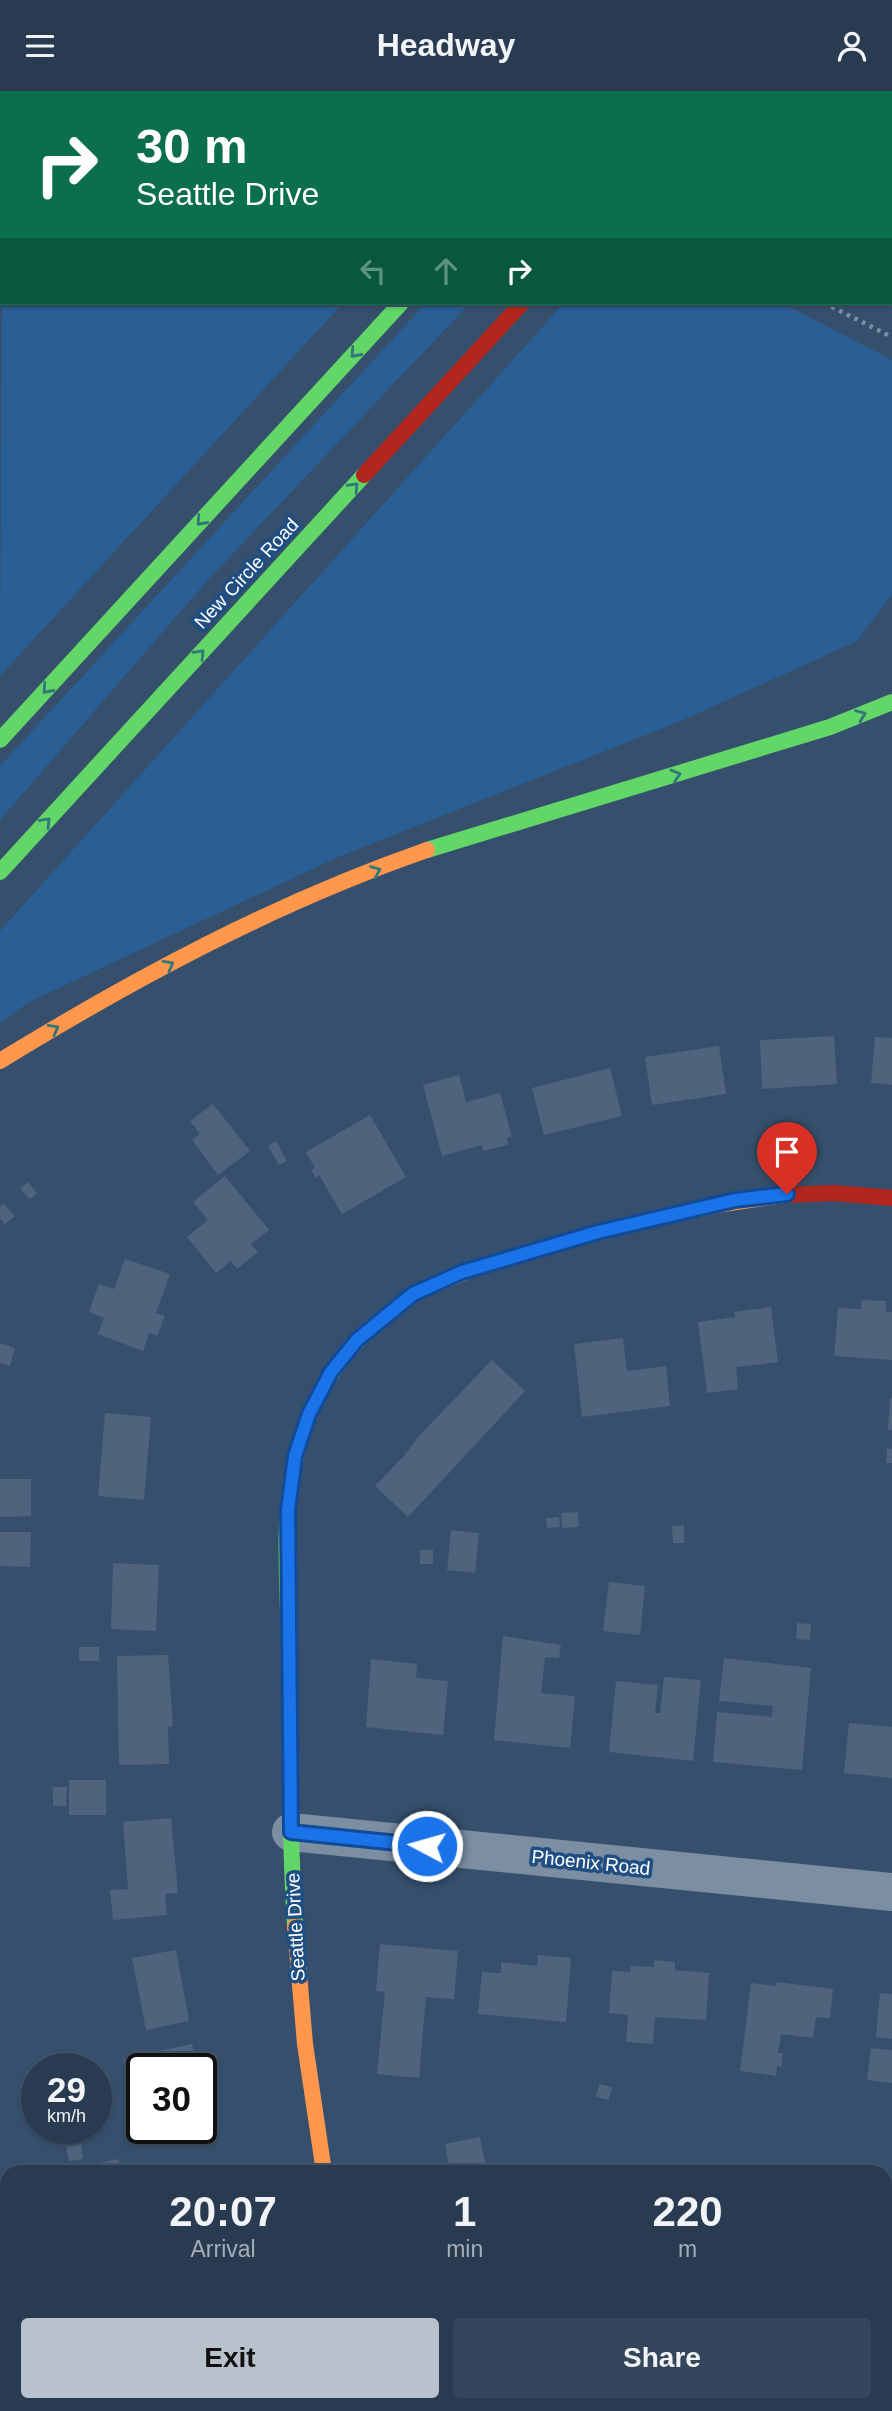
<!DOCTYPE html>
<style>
:root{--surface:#283b51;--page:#34465b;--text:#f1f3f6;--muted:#a5adb7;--line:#445568;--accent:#b8c1cc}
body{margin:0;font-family:Arial,sans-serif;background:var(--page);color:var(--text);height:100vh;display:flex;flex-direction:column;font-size:26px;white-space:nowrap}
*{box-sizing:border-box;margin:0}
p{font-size:23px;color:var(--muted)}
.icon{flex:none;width:38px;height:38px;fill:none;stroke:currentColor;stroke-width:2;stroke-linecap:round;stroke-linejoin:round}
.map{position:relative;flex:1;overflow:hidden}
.details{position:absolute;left:0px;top:2074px;width:892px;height:247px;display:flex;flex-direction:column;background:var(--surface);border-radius:21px 21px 0 0;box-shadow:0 2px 5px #0004,0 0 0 2px var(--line)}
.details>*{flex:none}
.hud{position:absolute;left:0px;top:0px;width:892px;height:214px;box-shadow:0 2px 5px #0004,0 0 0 2px var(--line);background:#0b6e4f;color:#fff;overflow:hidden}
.speed{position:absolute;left:21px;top:1962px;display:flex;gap:14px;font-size:35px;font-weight:700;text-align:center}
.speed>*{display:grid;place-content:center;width:91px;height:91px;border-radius:50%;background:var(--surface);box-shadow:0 2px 5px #0004,0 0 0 2px var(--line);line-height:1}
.speed small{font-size:18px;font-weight:400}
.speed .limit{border:4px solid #111;border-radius:10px;background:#fff;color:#111}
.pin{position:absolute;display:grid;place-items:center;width:60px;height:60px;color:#fff;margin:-72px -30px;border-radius:50% 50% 50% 0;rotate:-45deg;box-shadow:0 0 7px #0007}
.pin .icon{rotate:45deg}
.me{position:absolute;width:77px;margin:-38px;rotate:276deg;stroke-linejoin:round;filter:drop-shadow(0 0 5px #0008)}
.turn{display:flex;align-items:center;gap:24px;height:147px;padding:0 21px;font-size:32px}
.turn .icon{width:91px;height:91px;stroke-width:2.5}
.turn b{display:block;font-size:49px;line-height:60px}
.lanes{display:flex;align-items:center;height:66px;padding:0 21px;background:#0003;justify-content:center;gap:35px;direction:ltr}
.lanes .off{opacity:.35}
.eta{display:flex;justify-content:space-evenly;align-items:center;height:119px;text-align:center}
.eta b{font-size:42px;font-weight:600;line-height:49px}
.action{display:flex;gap:14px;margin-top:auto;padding:14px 21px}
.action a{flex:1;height:80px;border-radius:7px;background:var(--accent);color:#111;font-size:28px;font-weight:600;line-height:80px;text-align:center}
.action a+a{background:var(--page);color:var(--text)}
header{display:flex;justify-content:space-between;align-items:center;height:91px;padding:0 21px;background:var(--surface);font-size:32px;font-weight:600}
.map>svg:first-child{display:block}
.green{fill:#2a5f96}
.building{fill:#4f647c}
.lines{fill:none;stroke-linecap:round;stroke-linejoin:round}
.path{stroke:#7b8ea2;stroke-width:4.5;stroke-dasharray:3.5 5;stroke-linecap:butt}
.street{stroke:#7b8ea2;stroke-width:38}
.fast{stroke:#63d668;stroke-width:16}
.slow{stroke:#ff974d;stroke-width:16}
.jam{stroke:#b3261e;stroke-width:16}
.oneway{stroke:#33777b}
.route-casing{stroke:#114b97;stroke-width:18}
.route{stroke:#1a73e8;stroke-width:12}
.labels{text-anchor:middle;stroke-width:7;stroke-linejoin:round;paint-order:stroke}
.street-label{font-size:19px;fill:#fff;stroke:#1f4e83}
</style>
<header><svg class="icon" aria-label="menu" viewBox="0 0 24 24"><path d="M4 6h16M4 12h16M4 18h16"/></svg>Headway<svg class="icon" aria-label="person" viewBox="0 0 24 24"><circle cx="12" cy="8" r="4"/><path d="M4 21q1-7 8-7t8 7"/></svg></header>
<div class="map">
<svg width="892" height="2320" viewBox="0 0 892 2320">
<rect width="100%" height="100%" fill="#354f6c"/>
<!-- green -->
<path class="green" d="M2 170V212H343L0 585Z
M426 212H470L207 490 0 729V675Z
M564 212H782L892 269V503L857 550 681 630 338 766 29 911 0 932V840Z"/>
<!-- building -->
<path class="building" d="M834 945 837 993 762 998 760 949Z
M875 946 892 947V994L871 992Z
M719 955 726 1003 652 1014 645 966Z
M610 977 622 1025 544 1044 532 997Z
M459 984 466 1011 500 1002 512 1046 507 1047 508 1054 483 1060 482 1054 442 1065 423 994Z
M213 1013 250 1060 218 1084 192 1049 200 1043 190 1030Z
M370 1024 406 1086 342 1123 319 1084 316 1087 311 1079 315 1077 306 1061Z
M276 1050 287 1070 279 1074 268 1055Z
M225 1085 269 1139 251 1153 258 1161 237 1178 231 1170 216 1182 187 1146 208 1129 193 1111Z
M28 1091 37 1102 30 1108 20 1098Z
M4 1113 15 1125 5 1133 0 1127V1116Z
M125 1168 170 1183 156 1222 165 1225 157 1245 149 1242 143 1260 98 1243 104 1227 89 1221 99 1193 114 1198Z
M862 1209 886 1210V1221H892V1269L834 1265 838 1217 861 1218Z
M771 1216 778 1271 736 1276 738 1298 707 1302 698 1231 735 1226 734 1221Z
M623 1247 627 1280 666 1275 670 1315 582 1326 574 1253Z
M0 1252 15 1257 10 1275 0 1272Z
M492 1269 525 1300 408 1426 375 1395 403 1366 419 1345Z
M890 1307H892V1339H888Z
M105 1322 151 1326 144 1409 98 1405Z
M887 1357 892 1358V1372H886Z
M0 1388H31V1425L0 1426Z
M578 1421 579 1436 562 1437 561 1422Z
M559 1426 560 1436 547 1437 546 1427Z
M684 1434V1452H673L672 1435Z
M451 1439 479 1442 475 1482 447 1479Z
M0 1441H31L30 1476 0 1475Z
M420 1459H433V1473H420Z
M113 1472 159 1474 156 1540 111 1538Z
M609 1491 645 1495 640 1544 603 1540Z
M797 1532 811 1533 810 1549 796 1548Z
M503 1545 561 1554 559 1567 545 1566 541 1602 575 1605 570 1657 494 1649Z
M79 1556H99V1570H79Z
M168 1564 173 1635 168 1636 169 1673 119 1674 117 1565Z
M724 1567 811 1577 802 1679 713 1671 717 1621 772 1626 773 1615 719 1610Z
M371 1568 417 1573 416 1587 448 1590 443 1644 366 1636Z
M664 1586 701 1589 693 1670 609 1661 616 1590 658 1594 655 1622H660Z
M849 1632 892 1636V1687L844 1682Z
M69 1689H106V1724H69Z
M53 1696H67L66 1715H53Z
M171 1727 178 1802 165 1803 167 1824 113 1829 110 1799 128 1798 123 1731Z
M380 1853 458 1860 454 1908 426 1906 419 1987 377 1983 385 1901 376 1900Z
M176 1859 189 1930 146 1939 132 1867Z
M538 1864 571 1867 566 1931 478 1923 482 1881 501 1882V1871L537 1875Z
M654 1869 675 1871V1879L709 1882 706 1929 655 1926 653 1953 626 1951 628 1924 609 1922 612 1880 630 1881 631 1875 654 1876Z
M776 1891 833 1898 830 1927 816 1926 813 1947 781 1943 778 1962H783L781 1976 777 1975 776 1985 740 1980 751 1892 776 1895Z
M880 1902 892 1903V1948L876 1946Z
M192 1953 197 1974 193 1975 194 1978H142V1992L128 1994 123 1968Z
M871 1957 892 1959V1992L867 1989Z
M599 1993 612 1996 609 2009 596 2006Z
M158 2037H196V2038L160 2046Z
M480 2046 487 2081H450L445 2053Z
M81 2053 83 2068 69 2070 66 2055Z
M118 2068 121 2081H81L80 2076Z
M212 2071 214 2081H172V2080Z
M886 2136H887L892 2188 886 2189Z
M886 2248 892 2277V2307L886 2308Z
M208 2314H257L259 2320H209Z
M498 2314H525L526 2320H474Z"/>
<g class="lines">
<!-- path -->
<path class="path" d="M124 0V2
M825 0 830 2
M891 12H892
M824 212 892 246"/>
<!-- street -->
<path class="street" d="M291 1741 892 1801
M369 2314 370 2320"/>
<!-- fast -->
<path class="fast" d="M309 0 318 2
M614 0 620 2
M593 2 595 0
M715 2 716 0
M0 99 2 95
M891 172H892
M0 649 401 212
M427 759 830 636 892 611
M0 781 364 384
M295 1835C289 1741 290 1648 289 1554 288 1488 280 1419 299 1354 312 1306 336 1268 373 1235"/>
<!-- slow -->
<path class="slow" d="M75 2 77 0
M0 970C135 887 277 811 427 759
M373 1235 415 1202 477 1176 625 1134 723 1113 784 1104
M295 1835 305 1953 324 2081"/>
<!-- jam -->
<path class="jam" d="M891 83H892
M364 384 522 212
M784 1104 834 1102 892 1107"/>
</g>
<!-- one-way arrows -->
<defs><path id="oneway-chevron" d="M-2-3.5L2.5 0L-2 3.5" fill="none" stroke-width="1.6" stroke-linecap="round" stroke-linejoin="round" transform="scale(1.75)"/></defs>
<g class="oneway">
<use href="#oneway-chevron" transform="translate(355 262) rotate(132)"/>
<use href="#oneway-chevron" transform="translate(354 396) rotate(-47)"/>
<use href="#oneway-chevron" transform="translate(201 430) rotate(132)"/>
<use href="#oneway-chevron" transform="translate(200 563) rotate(-47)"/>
<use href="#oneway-chevron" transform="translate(47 598) rotate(132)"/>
<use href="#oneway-chevron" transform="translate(861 624) rotate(-21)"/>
<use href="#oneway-chevron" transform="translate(676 684) rotate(-17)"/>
<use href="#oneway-chevron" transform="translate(46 731) rotate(-47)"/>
<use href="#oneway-chevron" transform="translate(376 780) rotate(-22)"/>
<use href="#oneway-chevron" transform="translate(169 874) rotate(-29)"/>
<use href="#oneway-chevron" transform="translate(54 938) rotate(-29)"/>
</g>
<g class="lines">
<!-- route casing -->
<g class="route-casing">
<path id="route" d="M427 1755 291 1741 288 1419 295 1365 309 1323 331 1281 357 1249 413 1203 462 1181 598 1141 735 1109 787 1103"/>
</g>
<!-- route -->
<use href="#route" class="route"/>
</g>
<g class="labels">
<!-- street labels -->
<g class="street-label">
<text transform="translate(246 482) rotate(-47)" y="7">New Circle Road</text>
<text transform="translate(591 1771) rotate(6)" y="7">Phoenix Road</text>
<text transform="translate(295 1836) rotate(-93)" y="7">Seattle Drive</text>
</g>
</g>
</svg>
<div class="speed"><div>29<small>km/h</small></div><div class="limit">30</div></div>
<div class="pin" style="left:787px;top:1103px;background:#d93025"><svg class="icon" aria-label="arrive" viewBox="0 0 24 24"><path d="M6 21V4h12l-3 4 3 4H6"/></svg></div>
<svg class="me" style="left:427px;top:1755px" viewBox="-20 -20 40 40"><circle r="17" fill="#1a73e8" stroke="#fff" stroke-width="3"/><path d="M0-11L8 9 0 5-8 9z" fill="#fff"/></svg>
<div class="hud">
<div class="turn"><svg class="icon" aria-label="right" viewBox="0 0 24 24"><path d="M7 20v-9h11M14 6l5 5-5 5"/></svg><div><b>30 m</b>Seattle Drive</div></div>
<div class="lanes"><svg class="icon off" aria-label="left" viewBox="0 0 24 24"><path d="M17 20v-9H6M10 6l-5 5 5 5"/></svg><svg class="icon off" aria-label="ahead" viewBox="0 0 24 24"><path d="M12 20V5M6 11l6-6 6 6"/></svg><svg class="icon" aria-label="right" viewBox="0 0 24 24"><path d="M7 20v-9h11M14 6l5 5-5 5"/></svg></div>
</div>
<section class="details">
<div class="eta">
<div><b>20:07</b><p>Arrival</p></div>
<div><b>1</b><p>min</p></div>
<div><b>220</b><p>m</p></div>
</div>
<div class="action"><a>Exit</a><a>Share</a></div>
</section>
</div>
